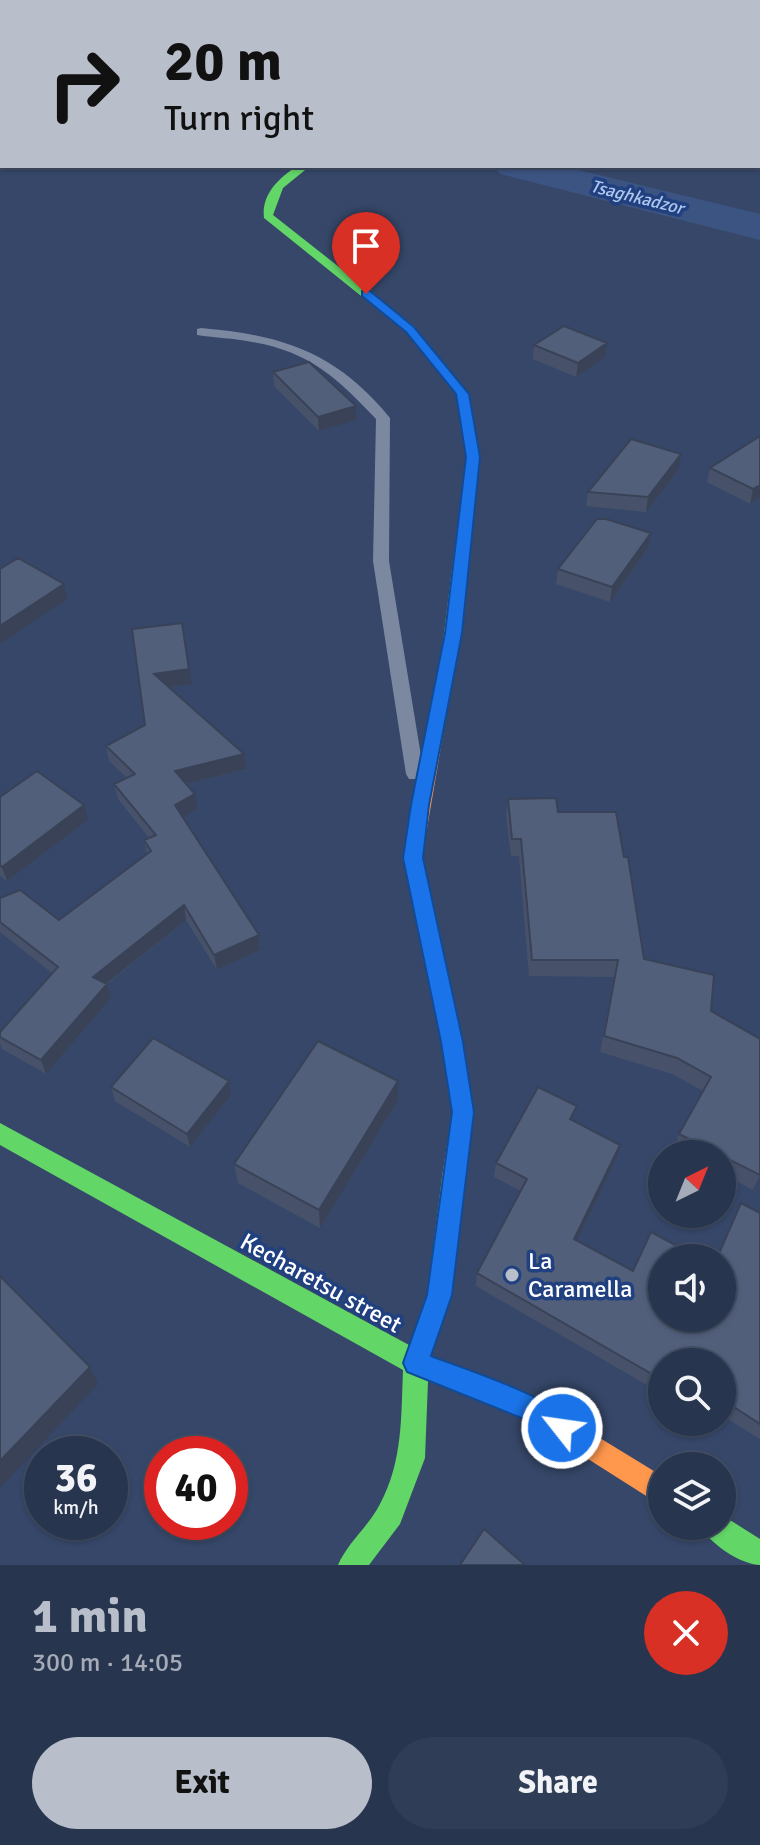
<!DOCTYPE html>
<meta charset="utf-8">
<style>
:root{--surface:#28354f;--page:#303d56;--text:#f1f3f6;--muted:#a5abb7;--line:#445066;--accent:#b9bfca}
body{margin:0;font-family:Signika,sans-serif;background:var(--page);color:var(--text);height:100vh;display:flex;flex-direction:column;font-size:30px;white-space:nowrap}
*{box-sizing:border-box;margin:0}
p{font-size:26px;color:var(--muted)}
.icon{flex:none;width:44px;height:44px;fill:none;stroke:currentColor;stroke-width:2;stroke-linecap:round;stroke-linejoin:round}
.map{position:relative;height:1565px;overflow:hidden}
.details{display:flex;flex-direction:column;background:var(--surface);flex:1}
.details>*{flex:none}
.hud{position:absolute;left:0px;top:0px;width:760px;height:168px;box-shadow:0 2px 6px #0004,0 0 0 2px var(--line);background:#b9bfca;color:#111;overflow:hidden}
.needle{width:52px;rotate:43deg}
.controls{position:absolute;left:648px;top:1140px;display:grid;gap:16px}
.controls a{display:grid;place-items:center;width:88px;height:88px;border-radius:50%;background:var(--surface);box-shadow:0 2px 6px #0004,0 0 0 2px var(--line);font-size:40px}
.speed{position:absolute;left:24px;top:1436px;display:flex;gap:16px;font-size:40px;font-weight:700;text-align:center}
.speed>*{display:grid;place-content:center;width:104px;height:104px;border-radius:50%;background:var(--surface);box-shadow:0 2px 6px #0004,0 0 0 2px var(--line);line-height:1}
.speed small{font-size:20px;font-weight:400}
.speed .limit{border:12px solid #d22;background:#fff;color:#111}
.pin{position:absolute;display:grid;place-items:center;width:68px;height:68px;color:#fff;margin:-82px -34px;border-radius:50% 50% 50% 0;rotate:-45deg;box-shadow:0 0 8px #0007}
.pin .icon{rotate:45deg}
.me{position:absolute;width:88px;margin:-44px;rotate:300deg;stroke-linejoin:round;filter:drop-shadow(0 0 6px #0008)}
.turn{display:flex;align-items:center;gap:28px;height:168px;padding:0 32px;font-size:36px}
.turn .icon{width:104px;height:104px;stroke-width:2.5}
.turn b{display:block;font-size:56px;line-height:68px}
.round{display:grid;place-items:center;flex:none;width:84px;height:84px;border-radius:42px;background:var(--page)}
.head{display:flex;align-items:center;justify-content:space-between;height:136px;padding:0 32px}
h1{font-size:48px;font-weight:700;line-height:60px;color:var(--accent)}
.cta{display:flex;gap:16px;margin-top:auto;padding:16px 32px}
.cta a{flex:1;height:92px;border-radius:48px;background:var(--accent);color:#111;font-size:32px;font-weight:700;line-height:92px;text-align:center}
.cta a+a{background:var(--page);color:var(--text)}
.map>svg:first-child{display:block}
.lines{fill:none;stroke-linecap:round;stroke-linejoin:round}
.river{fill:#3c5482;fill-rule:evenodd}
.lane{fill:#7b88a0;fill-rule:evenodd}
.street{fill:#7b88a0;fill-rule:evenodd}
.fast{fill:#63d668;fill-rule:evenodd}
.slow{fill:#ff974d;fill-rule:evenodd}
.wall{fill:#47526a}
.shaded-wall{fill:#394256}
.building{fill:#525f7b;stroke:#394256;stroke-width:2}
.route{fill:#1a73e8;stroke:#114b97;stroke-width:2}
.poi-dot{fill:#b9bfca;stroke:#20407f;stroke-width:3}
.labels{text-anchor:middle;stroke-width:7;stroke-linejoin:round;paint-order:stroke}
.far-water-label{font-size:18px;font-style:italic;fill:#afc6ef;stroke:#20407f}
.near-poi-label{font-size:24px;fill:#fff;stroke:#20407f;text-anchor:start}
.near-street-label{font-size:24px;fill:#fff;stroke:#20407f}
</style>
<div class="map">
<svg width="760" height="1565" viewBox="0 0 760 1565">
<rect width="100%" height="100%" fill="#364769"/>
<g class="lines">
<!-- river -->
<path class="river" d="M0 57H2L0 78Z
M495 166H562L760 214V240L500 174Z"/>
<!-- lane -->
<path class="lane" d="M760 38V44L758 45V39Z
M201 328C283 335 337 353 390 418L389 561 424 774 421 779H409L406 774 373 561 376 419C337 378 310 352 252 342 234 338 215 338 197 335V329Z"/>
<!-- street -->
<path class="street" d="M674 0H690V2H674Z
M758 72H760V84H758Z"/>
<!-- fast -->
<path class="fast" d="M298 166H310L283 188 273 215 414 326 468 394 480 457 457 645 451 646 443 641 466 457 456 394 406 332 264 218C261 195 279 177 298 166Z
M0 1123 409 1345 427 1295 442 1177 446 1169 454 1166 462 1169 466 1177 451 1295 431 1356C462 1369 566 1401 577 1429L573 1438 564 1442 529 1421 428 1381 425 1458 400 1524 369 1565H338C348 1542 369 1526 380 1504 403 1461 401 1417 403 1370L0 1145Z
M722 1515 760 1539V1565C742 1565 708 1543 701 1526H722Z"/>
<!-- slow -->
<path class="slow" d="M758 94H760V100H758Z
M451 636 459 641 422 858 463 1042 474 1112 466 1177 462 1185 454 1188 446 1185 442 1177 452 1112 441 1042 404 858 443 641Z
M564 1416 662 1476V1506L555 1438 551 1429 555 1420Z"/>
</g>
<!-- wall -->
<path class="wall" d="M194 0H372V2H194Z
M760 0V37L758 36V2Z
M534 345 605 357 576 377 533 359Z
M273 372 356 406V420L319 431 274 386Z
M760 436V497L750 504 707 482 710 468Z
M679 469 646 512 586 506 588 492Z
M648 548 610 602 556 584 558 569Z
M132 629 192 684 169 687 246 769 186 784 197 809 182 817 259 935 260 950 217 970 186 920 107 984 111 998 46 1074 2 1049 0 1043V1032L52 973 0 932V898L59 920 147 854 144 840 149 838 118 799 114 784 127 778 109 761 106 746 145 725Z
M0 797 88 820 7 881 0 876Z
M508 799 558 812 644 959 711 1011 760 1175 753 1190 722 1174V1154H684L674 1149 679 1134 703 1091 672 1074 600 1052 614 977 529 976 519 856H511L506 816Z
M229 1081 231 1095 190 1147 115 1101 111 1087Z
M398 1100 320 1228 238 1183 234 1164Z
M573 1121 616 1159 576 1240 722 1318 760 1213V1439L723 1416 722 1417V1362H662V1388L654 1383 652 1388 476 1286 477 1273 521 1191 494 1177 496 1163Z"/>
<!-- shaded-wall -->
<path class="shaded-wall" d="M607 343 605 357 576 377 578 363Z
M356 406V420L319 431 318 417Z
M681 454 679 469 646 512 648 497Z
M760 485V497L750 504 753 489Z
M651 533 648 548 610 602 612 587Z
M64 584 67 599 0 644V626Z
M189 669 192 684 157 689 154 674Z
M244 754 246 769 177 786 175 771Z
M195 794 197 809 177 820 175 805Z
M84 805 88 820 7 881 2 867Z
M184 905 186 920 97 991 93 977Z
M259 935 260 950 217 970 214 955Z
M107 984 111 998 46 1074 41 1060Z
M229 1081 231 1095 190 1147 187 1134Z
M398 1081V1100L320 1228 319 1210Z
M620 1145 616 1159 571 1252 574 1239Z
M90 1367 98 1384 0 1488V1461Z"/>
<!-- building -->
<path class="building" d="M430 0H659L660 2H431Z
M721 0H760V21L758 25V2H717Z
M564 326 607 343 578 363 534 345Z
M309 362 356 406 318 417 273 372Z
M760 436V485L753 489 710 468Z
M631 439 681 454 648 497 588 492Z
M597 519H606L651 533 612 587 558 569Z
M18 558 64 584 0 626V569Z
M182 623 189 669 154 674 244 754 175 771 195 794 175 805 259 935 214 955 184 905 93 977 107 984 41 1060 0 1037V1032L58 967 0 922V898L20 890 59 920 151 851 144 840 156 835 114 784 135 774 106 746 145 725 132 629Z
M37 771 84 805 2 867 0 865V797Z
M556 798 558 812H616L624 857H628L644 959 714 975 711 1011 760 1039V1175L722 1156V1154H719L679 1134 711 1077 677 1058 604 1036 618 960H532L521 839H512L508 799Z
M153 1038 229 1081 187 1134 111 1087Z
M318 1041 398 1081 319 1210 234 1164Z
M538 1087 577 1106 570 1119 620 1145 574 1239 633 1271 651 1232 700 1258H662V1318H722V1258H717L741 1203 760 1213V1424L729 1404 726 1410 722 1408V1362H662V1373L659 1371 657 1377 477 1273 527 1179 496 1163Z
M0 1276 90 1367 0 1461Z
M484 1529 525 1565H460Z"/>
<!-- route -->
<path class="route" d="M362 291H370L414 327 469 394 480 457 462 633 429 805 423 858 463 1042 474 1112 452 1295 431 1356C462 1368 565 1401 576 1428L572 1437 562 1441 529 1421 407 1372 403 1363 427 1295 452 1112 441 1042 403 858 411 805 445 633 466 457 456 394 406 332 362 296Z"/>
<!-- markers -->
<circle class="poi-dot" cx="512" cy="1275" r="8"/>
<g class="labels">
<!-- far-water labels -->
<g class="far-water-label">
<text transform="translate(637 197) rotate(14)" y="6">Tsaghkadzor</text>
</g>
<!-- near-poi labels -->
<g class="near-poi-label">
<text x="528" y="1269">La<tspan x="528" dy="28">Caramella</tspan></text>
</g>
<!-- near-street labels -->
<g class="near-street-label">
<text transform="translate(321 1283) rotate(29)" y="8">Kecharetsu street</text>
</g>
</g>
</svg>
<div class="controls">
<a><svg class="needle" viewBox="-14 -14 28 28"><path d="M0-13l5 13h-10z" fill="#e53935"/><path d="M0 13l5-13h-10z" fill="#a5abb7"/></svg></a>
<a><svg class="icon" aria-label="sound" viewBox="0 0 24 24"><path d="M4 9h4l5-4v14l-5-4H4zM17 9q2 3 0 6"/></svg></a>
<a><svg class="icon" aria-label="search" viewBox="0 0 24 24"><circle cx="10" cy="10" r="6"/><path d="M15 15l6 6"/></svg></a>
<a><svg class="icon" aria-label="layers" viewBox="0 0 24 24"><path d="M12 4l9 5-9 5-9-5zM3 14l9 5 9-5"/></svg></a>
</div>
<div class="speed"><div>36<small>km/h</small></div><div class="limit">40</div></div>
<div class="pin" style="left:366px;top:294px;background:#d93025"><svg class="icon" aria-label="arrive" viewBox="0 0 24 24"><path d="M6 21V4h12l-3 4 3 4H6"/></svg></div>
<svg class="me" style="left:562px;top:1428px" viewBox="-20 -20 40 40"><circle r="17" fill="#1a73e8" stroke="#fff" stroke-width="3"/><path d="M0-11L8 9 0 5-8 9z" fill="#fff"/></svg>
<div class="hud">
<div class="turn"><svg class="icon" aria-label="right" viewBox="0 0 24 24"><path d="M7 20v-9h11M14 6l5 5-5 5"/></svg><div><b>20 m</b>Turn right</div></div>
</div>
</div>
<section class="details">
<div class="head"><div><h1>1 min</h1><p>300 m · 14:05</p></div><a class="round" style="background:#d93025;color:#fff"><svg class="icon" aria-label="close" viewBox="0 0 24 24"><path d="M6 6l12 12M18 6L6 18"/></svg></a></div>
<div class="cta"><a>Exit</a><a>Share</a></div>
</section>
